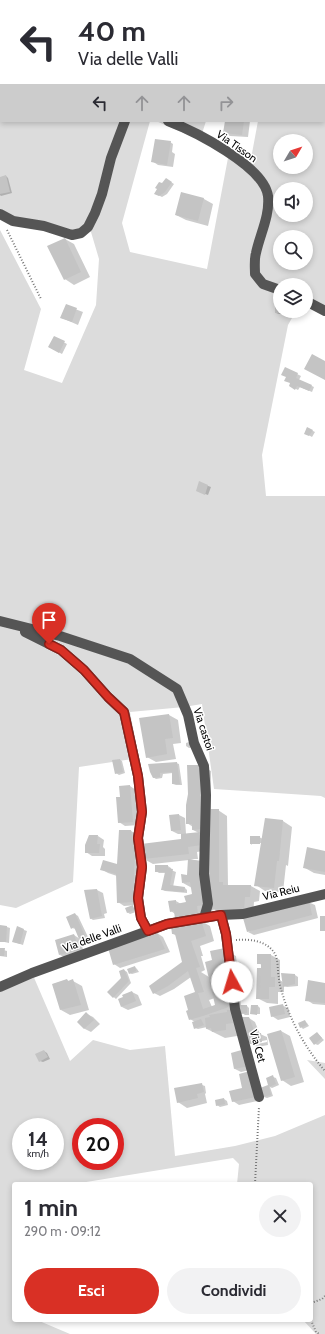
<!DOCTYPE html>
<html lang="it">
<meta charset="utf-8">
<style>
:root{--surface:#fff;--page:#f2f2f3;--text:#2b2b33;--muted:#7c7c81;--accent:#d93025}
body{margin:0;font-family:Cabin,sans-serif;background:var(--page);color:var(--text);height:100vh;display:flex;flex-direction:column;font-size:15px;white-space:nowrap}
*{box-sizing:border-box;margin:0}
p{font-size:13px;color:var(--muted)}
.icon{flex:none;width:22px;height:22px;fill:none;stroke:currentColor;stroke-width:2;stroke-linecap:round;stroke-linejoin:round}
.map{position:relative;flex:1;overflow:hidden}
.side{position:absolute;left:12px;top:1182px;width:301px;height:140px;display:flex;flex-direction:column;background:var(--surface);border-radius:4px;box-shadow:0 2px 6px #0003}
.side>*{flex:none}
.guide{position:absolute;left:0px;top:0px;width:325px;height:122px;box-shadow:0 2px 6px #0003;background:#fff;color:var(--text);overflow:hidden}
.needle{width:26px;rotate:51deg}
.buttons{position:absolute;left:273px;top:134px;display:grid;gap:8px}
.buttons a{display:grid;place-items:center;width:40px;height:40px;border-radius:50%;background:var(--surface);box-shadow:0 2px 6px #0003;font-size:20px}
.speed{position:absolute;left:12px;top:1118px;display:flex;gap:8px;font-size:20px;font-weight:700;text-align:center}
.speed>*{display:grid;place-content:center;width:52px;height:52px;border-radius:50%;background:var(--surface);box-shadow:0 2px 6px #0003;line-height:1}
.speed small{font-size:10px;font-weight:400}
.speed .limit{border:6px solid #d22;background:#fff;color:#111}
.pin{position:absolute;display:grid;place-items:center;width:34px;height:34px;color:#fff;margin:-41px -17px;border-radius:50% 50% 50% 0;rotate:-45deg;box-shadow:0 0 4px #0007}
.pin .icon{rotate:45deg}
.me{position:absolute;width:44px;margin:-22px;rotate:354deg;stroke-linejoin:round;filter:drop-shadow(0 0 3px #0008)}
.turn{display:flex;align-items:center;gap:14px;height:84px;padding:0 12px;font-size:18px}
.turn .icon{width:52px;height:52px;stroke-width:2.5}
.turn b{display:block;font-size:28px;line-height:34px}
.lanes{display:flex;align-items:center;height:38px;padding:0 12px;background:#0003;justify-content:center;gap:20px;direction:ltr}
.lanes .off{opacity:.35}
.round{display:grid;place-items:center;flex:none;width:42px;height:42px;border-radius:21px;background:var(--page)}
.headline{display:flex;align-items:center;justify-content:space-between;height:68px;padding:0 12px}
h1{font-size:24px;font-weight:700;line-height:30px}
.action{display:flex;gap:8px;margin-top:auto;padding:8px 12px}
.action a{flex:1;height:46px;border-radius:24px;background:var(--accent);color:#fff;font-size:16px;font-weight:700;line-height:46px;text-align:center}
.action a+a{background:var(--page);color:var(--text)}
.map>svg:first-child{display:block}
.green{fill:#dcdcdc;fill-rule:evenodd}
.shadow{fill:#0003;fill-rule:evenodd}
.building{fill:#c4c4c4}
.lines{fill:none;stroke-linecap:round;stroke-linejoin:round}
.path{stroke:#777;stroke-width:2;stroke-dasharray:1 2;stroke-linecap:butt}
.minor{stroke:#555;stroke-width:10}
.route-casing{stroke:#8d1f18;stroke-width:10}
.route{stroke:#d93025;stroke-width:7}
.labels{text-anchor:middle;stroke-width:3;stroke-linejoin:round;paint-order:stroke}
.street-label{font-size:11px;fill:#000;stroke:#fff}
</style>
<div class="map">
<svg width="325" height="1334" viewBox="0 0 325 1334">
<rect width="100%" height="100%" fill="#fff"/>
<!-- green -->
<path class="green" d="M0 0H325V314L306 306V285H280V311H296L288 325 262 455 266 496H325V798L321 796 214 789 202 704 184 707 130 712 139 758 79 767 73 882 16 908 0 905V230L41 309 24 370 62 383 96 305 99 259 91 232 47 230 0 216ZM1 1H324V121H258L250 164 228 158 207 269 130 252 122 223 150 121H1ZM280 141H306V167H280ZM280 189H306V215H280ZM280 237H306V263H280Z
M156 121H206L200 140Z
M32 973 70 1061 93 1040 130 1050 165 1046 175 1156 235 1146 275 1136 325 1115V1334H316L303 1320H311V1184H237L239 1164 233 1158 74 1184H14V1320H37L70 1334H0V987ZM21 1127H55V1161H21ZM81 1127H115V1161H81Z
M307 1060 325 1063V1079Z"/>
<!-- shadow -->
<path class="shadow" d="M226 121H250L248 137 230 136 224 132Z
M170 142 173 144 172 152 175 154 173 167 158 165 152 161Z
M6 176 8 178 12 193 1 196 0 195V178Z
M166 179 174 184 167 194 162 197 156 194Z
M182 193 204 199 213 204 208 226 186 220 176 215Z
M65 239 74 244 90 277 74 285 65 279Z
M306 245 310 246 312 251 308 252 306 251Z
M280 299V311H289V314H279L276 313Z
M67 306 83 312 78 325 62 318Z
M54 337 67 344 62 354 49 347Z
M285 368 301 376 299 380 314 387 312 392 300 387 298 390 290 386 291 383 287 377Z
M307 428 315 432 312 437 305 433Z
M200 483 211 487 208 495 200 492Z
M169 715 178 720 181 743 173 744 176 759 156 762 147 757Z
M189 742 193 747 189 748 186 746V743Z
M119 760 122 761 125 773 119 775 116 773Z
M176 763 179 764 182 785H176L173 784V773L163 774 162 778 156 779 153 777Z
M202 766 211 771V810H218L227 816 228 886H251L260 891 259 901 254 902 253 916 221 913 213 909 214 910 207 911 204 918 175 914 171 911 176 901 181 904 187 903 193 895 192 888 183 883 188 876 189 860 153 864 144 859 139 905 124 906 118 902 117 876 108 873 101 869 118 865 131 831 140 836 142 845 182 840 181 834H178L172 831 179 815 185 818 186 834 199 833 193 830V827L187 823ZM209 850 201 862 190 859H198L197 852Z
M130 786 136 790 139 825 125 826 119 822 121 798Z
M266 819 283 821 292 827 288 866 286 865 283 892 265 891 256 885 262 845H253H265V843H252V845L251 844 259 837 263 839Z
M98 836 104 840 103 847 105 849V856H92L86 852Z
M325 852V875L314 873 305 868Z
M156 866H168L171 868V870L176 872 173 887 185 888 187 890V893L165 891 163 890 166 873H159L156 871Z
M97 890 103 893 107 913 104 914 105 918 93 920 90 918Z
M308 902 315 905 318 918 254 935 248 932Z
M132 907 135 908 136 912 130 914 127 912Z
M75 914 78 916 88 937 83 939 80 938 76 929 72 928Z
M201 921 210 926 214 941 200 946 203 956H201L205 970 201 972 209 977 213 961 224 950 236 956 241 1006H247L249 1008V1015H245L241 1012V1020L249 1018 255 1022 260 1034 267 1037 268 1045 257 1047 253 1045 267 1042V1040L253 1043V1045L237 1031V1036L225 1038 207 1029V1027L198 1029 195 1028V1022L190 1019 189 1011 196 993 191 977 174 989 160 996 154 993 183 963 177 936 173 934ZM215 998 216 1005 212 1007 209 1000Z
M0 926 7 927 10 928 9 943 0 941Z
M18 928 27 931 23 945 14 942Z
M157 933 163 937 170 952 120 968 114 964Z
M74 935 80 939 84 953 66 958 60 955Z
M0 949 7 951V957L0 956Z
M258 955H271L280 960V980L284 983 282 974 295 975 298 977V986L287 987 284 986V992H278V1004L267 1003 257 998 262 969V965L258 963Z
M135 967 137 969 139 972 132 974 129 973Z
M124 970 127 972 131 983 116 999 108 992 122 978Z
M67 980 70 982 73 981 82 986 89 1010 70 1015 61 1010Z
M325 984V1005L313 1004 307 1000Z
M132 992 138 995 142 1005 128 1010 122 1007 124 998Z
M282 1005 289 1009 290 1017 278 1020 272 1016Z
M258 1006 260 1008V1014H251Z
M87 1014 93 1017 100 1024 91 1032 85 1029 78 1022Z
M305 1021 307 1023 309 1026 303 1029 301 1027Z
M281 1031 290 1036 304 1082 291 1086 282 1080Z
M317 1033 324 1040 318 1045 315 1044Z
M44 1051 47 1053 50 1059 43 1062 40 1061Z
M232 1053 254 1069 241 1072 235 1069Z
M273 1077 276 1078 279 1085 272 1088 270 1087 273 1096 267 1098 264 1097 268 1086 270 1087 267 1079Z
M202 1085 205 1086 206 1093 205 1094 207 1103 187 1108 178 1102Z
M243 1089 262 1100 239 1105 233 1101Z
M224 1099 227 1101 228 1105 220 1107 217 1105Z"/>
<!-- building -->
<path class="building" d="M225 121H244L242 135 223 133Z
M155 139 171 141 167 165 151 162Z
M6 175 10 192 0 194V177Z
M166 178 172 182 165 192 159 196 154 194 157 189 155 188 159 182 162 183Z
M181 192 204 198 198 221 175 215Z
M65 238 81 272 64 280 47 246Z
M275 298H280V311H286V313H275Z
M66 304 77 308 72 322 60 318Z
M54 336 65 341 59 353 48 347Z
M312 354 325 361V380L304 369Z
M285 367 298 373 296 378 312 385 309 391 297 386 295 390 289 386 290 383 284 381 286 377 281 375Z
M307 427 313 430 309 436 304 434Z
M199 481 208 485 205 495 196 491Z
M169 714 173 738 165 739 167 754 146 758 139 718Z
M120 759 123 772 115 774 112 760Z
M177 762 180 784H172V772L160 773V777L153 778 150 772 148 764Z
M187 765H202V829L192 830V824H186V805L188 794Z
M130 785 133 822 118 823 116 797H120L119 786Z
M207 809H219V882H223V885H251L250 897H245L244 911 211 909 209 882Z
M179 814 181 830 171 831 169 815Z
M265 818 283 820 279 861H277L274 888 254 886Z
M119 830H131L135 851 133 902 117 903 116 874 100 870 103 860 117 864Z
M200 832 202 845 188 847 189 854 143 859 141 844 181 839V834Z
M89 835H98L97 844H100L99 853H85V845Z
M250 836H260V844H250Z
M307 847 325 851V872L303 868Z
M188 859 202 861 205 905 197 906 198 915 175 919 174 911 170 912 168 901 176 900V904L186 902 184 896 192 894 190 882 182 883 181 874 187 875Z
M155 865H168V868L173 869 170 885 185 887 184 892 161 890 165 872H155Z
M97 889 102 916 90 919 84 890Z
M309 900 312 915 247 932 243 918Z
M133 905 134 910 127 913 125 908Z
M75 913 85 936 79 939 74 927 71 929 66 917Z
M320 916H325V931H320Z
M201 920 206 936 191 941 200 967 196 968 204 992 198 993 203 1009 215 1005 205 962 212 960 210 951 225 948 230 1000 229 1006 226 1008 203 1016 189 1020 186 1011 188 1010 184 996 195 992 188 971 168 986 153 994 149 986 182 962 175 934H172L171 926Z
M0 925 7 926 6 942H0Z
M17 926 24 929 20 944 12 942Z
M157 932 165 949 113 965 108 948Z
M74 934 79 950 59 955 55 940Z
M0 948H5L4 956H0Z
M257 954H271V977H275V987H269V999H256L257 968H261V964H257Z
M135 966 136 971 129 974 127 969Z
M124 969 129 981 113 998 107 992 121 978 119 971Z
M281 973 295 974V984L283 987Z
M67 979 68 981 73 979 81 1005 60 1010 52 984Z
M308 980 325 983V1003L305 1001Z
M132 991 136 1001 121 1007 118 999 123 997 122 995Z
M283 1004 285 1014 271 1017 269 1007Z
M237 1005H247V1013L241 1014Z
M251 1005H258L257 1015 250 1014Z
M227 1010H230L233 1023 226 1024V1030L212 1032 211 1028 206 1029 205 1018 210 1017 209 1015 227 1012Z
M86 1012 94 1020 84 1029 77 1022Z
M239 1017H249L255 1033H261L262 1042 250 1044 248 1041Z
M201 1019 204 1025 194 1029 192 1022Z
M305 1020 307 1025 300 1028 298 1023Z
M281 1030 295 1077 281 1081 267 1034Z
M317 1032 322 1038 314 1045 309 1038Z
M245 1049 249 1066 234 1069 231 1053Z
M44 1050 48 1057 39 1062 35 1054Z
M250 1071 256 1097 232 1102 229 1091 242 1088 239 1074Z
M273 1075 276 1084 269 1087 271 1095 263 1097 260 1088 268 1085 266 1078Z
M202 1083 204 1092 197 1094 198 1098 177 1103 174 1088Z
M224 1098 225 1104 216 1106 215 1100Z"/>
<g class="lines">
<!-- path -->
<path class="path" d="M7 230 41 299
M236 940C249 939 264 940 273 951 279 958 277 970 279 978 279 985 282 992 284 999 293 1026 307 1050 325 1071
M255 1184 259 1107
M311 1303 322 1299 325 1296
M311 1320 316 1332 319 1334"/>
<!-- minor -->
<path class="minor" d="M168 121C194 131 264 166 268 196 270 216 260 234 256 253 254 260 255 268 255 274L263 284 280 290
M0 214 13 221 44 226 72 235 81 233 88 227 95 213 102 194 111 158 125 121
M306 301 325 311
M0 621 60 636 130 659 177 689 188 715 194 743 204 766 206 795 204 874 208 904 204 918
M25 632 61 650 84 670 108 697 124 712 138 776 142 812 138 838 142 867 138 898 141 918 148 931
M221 915 226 934 235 1009 259 1097
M0 987 32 973 167 924 221 915 243 914 325 894"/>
</g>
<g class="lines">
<!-- route casing -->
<g class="route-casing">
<path id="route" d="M49 644 61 650 84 670 108 697 124 712 138 776 142 812 138 838 142 867 138 898 141 918 148 931 167 924 221 915 226 934 232 982"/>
</g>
<!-- route -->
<use href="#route" class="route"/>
</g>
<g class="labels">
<!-- street labels -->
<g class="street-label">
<text transform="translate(237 146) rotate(35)" y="4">Via Tisson</text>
<text transform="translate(204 729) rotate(72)" y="4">Via castoi</text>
<text transform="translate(281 892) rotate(-14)" y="4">Via Reiu</text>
<text transform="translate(92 938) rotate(-20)" y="4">Via delle Valli</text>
<text transform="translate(258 1046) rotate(74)" y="4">Via Cet</text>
</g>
</g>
</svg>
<div class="buttons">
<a><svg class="needle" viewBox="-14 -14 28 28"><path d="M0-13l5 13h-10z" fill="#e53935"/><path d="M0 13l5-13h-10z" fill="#7c7c81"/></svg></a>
<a><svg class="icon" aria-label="sound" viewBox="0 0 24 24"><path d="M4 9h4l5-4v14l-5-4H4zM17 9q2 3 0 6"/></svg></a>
<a><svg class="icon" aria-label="search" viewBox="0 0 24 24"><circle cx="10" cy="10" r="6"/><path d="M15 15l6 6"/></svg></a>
<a><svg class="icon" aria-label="layers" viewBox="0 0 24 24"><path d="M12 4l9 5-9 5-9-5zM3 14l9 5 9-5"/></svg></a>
</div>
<div class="speed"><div>14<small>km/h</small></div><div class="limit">20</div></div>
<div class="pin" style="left:49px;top:644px;background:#d93025"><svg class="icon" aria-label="arrive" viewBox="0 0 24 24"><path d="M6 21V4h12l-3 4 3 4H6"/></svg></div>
<svg class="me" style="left:232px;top:982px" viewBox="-20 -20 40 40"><circle r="19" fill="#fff"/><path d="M0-13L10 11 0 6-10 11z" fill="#d93025"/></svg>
<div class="guide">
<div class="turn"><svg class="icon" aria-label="left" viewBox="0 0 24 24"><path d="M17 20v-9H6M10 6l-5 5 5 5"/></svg><div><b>40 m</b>Via delle Valli</div></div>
<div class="lanes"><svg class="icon" aria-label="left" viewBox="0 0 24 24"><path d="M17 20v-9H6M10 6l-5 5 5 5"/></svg><svg class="icon off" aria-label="ahead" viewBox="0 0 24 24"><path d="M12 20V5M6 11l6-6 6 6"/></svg><svg class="icon off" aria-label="ahead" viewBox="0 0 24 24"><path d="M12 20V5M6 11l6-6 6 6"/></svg><svg class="icon off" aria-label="right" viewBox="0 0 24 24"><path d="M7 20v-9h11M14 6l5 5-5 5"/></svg></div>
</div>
<section class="side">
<div class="headline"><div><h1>1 min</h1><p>290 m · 09:12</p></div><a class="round"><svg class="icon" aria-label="close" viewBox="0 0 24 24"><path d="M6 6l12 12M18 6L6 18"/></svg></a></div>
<div class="action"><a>Esci</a><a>Condividi</a></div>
</section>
</div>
